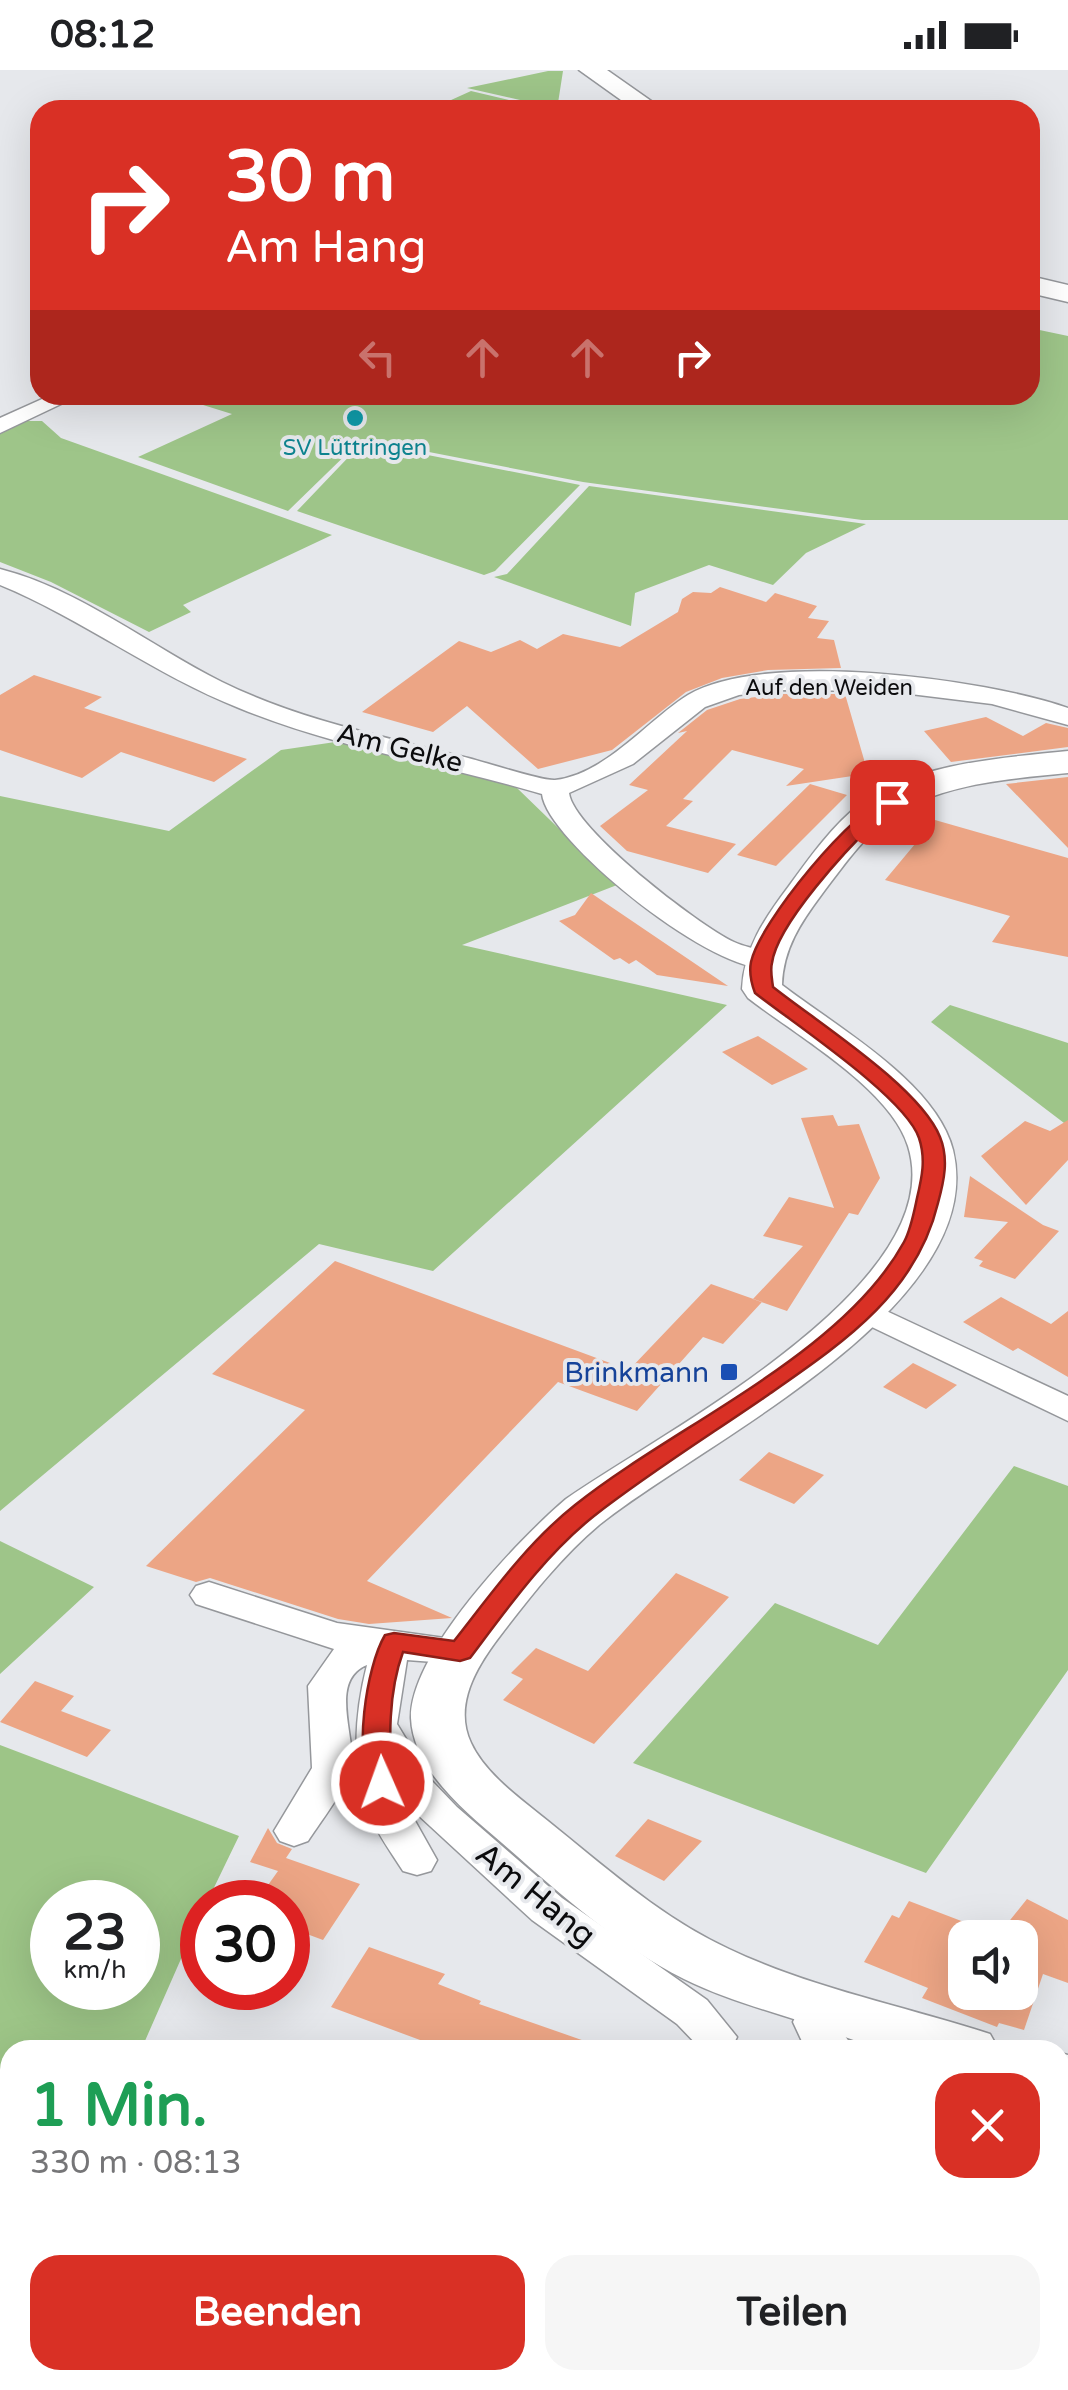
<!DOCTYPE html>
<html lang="de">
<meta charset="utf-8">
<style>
:root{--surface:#fff;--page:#f6f6f6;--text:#202124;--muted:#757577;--accent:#d93025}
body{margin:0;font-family:"Varela Round",sans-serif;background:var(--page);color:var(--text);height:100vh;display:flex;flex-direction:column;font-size:38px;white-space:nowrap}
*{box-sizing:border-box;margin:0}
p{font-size:32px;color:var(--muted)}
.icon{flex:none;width:55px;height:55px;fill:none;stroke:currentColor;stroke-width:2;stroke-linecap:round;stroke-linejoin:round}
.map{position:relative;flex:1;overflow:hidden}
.sheet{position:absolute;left:0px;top:1970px;width:1070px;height:350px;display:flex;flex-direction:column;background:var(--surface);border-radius:30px 30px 0 0;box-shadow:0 10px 40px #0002}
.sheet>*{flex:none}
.banner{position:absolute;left:30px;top:30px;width:1010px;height:305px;border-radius:30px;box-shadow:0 10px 40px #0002;background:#d93025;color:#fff;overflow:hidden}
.fabs{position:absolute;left:948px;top:1850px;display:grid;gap:20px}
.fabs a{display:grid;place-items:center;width:90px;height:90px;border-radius:20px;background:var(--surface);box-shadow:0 10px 40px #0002;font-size:50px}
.speed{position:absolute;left:30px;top:1810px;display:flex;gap:20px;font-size:50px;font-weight:700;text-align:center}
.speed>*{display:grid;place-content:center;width:130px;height:130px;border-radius:50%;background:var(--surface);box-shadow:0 10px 40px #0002;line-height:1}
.speed small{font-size:25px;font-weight:400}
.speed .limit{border:15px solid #d22;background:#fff;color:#111}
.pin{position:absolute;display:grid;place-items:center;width:85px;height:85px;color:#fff;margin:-42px;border-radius:20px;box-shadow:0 5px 15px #0006}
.me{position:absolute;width:110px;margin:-55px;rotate:358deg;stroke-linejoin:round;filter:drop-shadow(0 0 8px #0008)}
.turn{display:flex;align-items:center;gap:35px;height:210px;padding:0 30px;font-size:45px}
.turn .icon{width:130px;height:130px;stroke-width:2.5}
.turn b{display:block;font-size:70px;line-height:85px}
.lanes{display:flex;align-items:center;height:95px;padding:0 30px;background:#0003;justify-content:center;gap:50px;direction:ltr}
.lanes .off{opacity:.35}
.round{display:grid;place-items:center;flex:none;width:105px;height:105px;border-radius:30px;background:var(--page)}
.headline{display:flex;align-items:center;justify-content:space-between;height:170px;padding:0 30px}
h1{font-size:60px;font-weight:800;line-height:75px;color:#1e9e55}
.cta{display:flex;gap:20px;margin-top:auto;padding:20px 30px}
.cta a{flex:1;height:115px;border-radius:30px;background:var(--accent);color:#fff;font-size:40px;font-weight:800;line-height:115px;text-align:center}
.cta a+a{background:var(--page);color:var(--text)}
.status{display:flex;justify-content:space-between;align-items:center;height:70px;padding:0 50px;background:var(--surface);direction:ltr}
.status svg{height:28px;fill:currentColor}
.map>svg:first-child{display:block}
.green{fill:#9ec589}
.forest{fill:#9dc587;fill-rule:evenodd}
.building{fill:#eca585;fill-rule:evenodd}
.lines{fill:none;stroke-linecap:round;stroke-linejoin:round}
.street-casing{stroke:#95979b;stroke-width:3}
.secondary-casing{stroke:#95979b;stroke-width:3}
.street{fill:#fff;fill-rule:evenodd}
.secondary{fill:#fff;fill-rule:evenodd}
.route{fill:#d93025;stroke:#8d1f18;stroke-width:2.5}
.culture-dot{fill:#0f9aa8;stroke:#e6e8ec;stroke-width:4}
.transit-dot{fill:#1a4fb4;stroke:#e6e8ec;stroke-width:4}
.labels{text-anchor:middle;stroke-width:8;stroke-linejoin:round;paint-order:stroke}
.far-culture-label{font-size:22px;fill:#0d838f;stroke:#e6e8ec}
.far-street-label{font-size:22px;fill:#0b0b0d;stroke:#e6e8ec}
.street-label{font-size:28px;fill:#0b0b0d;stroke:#e6e8ec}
.transit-label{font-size:28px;fill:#164399;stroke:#e6e8ec;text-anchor:end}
.near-street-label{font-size:32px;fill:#0b0b0d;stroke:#e6e8ec}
</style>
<div class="status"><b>08:12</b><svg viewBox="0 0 49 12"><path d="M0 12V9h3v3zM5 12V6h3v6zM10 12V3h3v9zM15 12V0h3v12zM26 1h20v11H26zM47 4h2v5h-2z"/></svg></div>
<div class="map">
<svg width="1068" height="2320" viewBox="0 0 1068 2320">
<rect width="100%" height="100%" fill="#e6e8ec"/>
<!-- green -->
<path class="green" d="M548 1H563L558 33 548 40H534L542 35 467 18Z
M471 21 535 36 525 40H429Z
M1030 258 1068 266V450H862L583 412 362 369 288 441 138 387 232 344 171 325H1030Z
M24 351H42L61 368 332 465 183 535 191 542 149 562 51 512 0 492V364Z
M361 374H372L580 415 495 501 484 505 297 441Z
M589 416 866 454 806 483 773 515 709 495 635 523 631 556 494 507 507 504Z
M342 671 516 717 617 815 462 875 727 935 433 1201 319 1174 0 1441V726L169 761 281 680Z
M950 935 1068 973V1056L931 952Z
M1014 1396 1068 1416V1600L926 1803 633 1693 775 1533 878 1575Z
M0 1471 94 1517 0 1604Z"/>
<!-- forest -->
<path class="forest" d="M0 1675 239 1766 207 1832H202V1841L141 1980H10V2310H207L225 2320H0ZM52 1832H138V1918H52Z"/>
<!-- building -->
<path class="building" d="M720 517 766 532 775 523 817 536 808 548 829 551 817 568 834 570 841 598 768 600 722 608 686 622 612 680 538 699 467 636 433 662 362 642 459 571 491 582 520 570 537 579 563 564 620 577 678 542 682 529 693 522 711 523Z
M34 605 102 627 84 638 247 689 214 712 121 682 82 708 0 680V625Z
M780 624H845L865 693 859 705 786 716 804 699 732 680 683 729 693 731 666 756 736 774 708 803 627 781 600 756 648 720 629 715 687 661 678 663 707 640 740 629Z
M986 647 1023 666 1046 653 1068 658V677L951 692 924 661Z
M1068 707V778L1006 714Z
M810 714 847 725 776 796 737 785Z
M935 750 1068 788V887L992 872 1010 846 885 810Z
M591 823 607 834 728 916 657 905 636 890 629 894 620 888 614 890 559 851 575 845Z
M758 966 775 977 808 999 772 1015 722 982Z
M833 1045 838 1056 859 1054 880 1108 858 1145 849 1143 787 1241 753 1229 803 1176 763 1166 789 1127 834 1138 801 1048Z
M1068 1050V1090L1026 1135 981 1086 1025 1051 1050 1061Z
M970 1106 1043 1155 1059 1161 1015 1209 979 1196 983 1191 974 1188 1008 1152 964 1147Z
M335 1191 629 1300 711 1214 762 1232 723 1274 703 1267 637 1341 558 1312 367 1511 452 1548 369 1554 338 1549 210 1508 196 1512 146 1496 305 1340 212 1304Z
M1001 1227 1051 1254 1068 1241V1307L1018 1278 1013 1281 963 1252Z
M913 1293 957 1315 926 1339 883 1317Z
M769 1382 824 1405 794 1434 739 1410Z
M676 1503 729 1527 594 1674 503 1630 523 1609 511 1603 536 1578 588 1601Z
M35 1611 74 1626 61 1641 111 1660 87 1687 0 1652Z
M648 1749 702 1771 664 1811 615 1786Z
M268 1758 277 1773 292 1779 286 1788 360 1814 323 1870 288 1857V1832H256L278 1801 250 1792Z
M1027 1829 1068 1850V1913L1043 1904 1024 1960 999 1953 997 1957 922 1928 928 1918 864 1892 892 1845 899 1848 909 1831 998 1865ZM965 1868H1020V1922H965Z
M369 1877 445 1904 438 1914 481 1931 479 1934 596 1975 595 1980H447L331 1937Z"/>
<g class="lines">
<!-- street casing -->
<g class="street-casing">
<path id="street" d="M51 325H80L0 363V348Z
M0 499C79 519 150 576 222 612 297 649 380 666 460 686 480 690 540 711 555 710 605 705 650 648 688 625 766 579 985 609 1068 638V655L992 634 886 621 780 620 739 625 705 637 633 694 569 723C573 759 698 855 734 872 748 879 766 878 776 891L771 897C721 910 547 772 542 724 441 694 336 678 239 638 155 605 83 549 0 515Z
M865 1231 1068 1326V1351L853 1248 848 1241 853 1234Z
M209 1512 337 1553 473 1572 479 1581 473 1590 460 1594 407 1590 397 1654 431 1710 457 1737 562 1828 707 1930 737 1967 731 1979H701L677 1954 532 1850 405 1733 437 1790 431 1801 417 1805 403 1801C391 1782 378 1765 370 1745 350 1700 355 1642 367 1595 329 1610 355 1666 352 1696 349 1715 319 1754 308 1771L294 1776 280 1771 274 1761 312 1698 308 1616 334 1579 196 1534 190 1525 196 1516Z
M821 1920 836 1924 842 1936 835 1952 855 1980H806L793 1952 806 1924Z
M1060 2131 1068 2134V2175L1060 2172Z
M236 2310H306L311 2320H241Z"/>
</g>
<!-- secondary casing -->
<g class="secondary-casing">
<path id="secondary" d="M579 0H607L664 40H635Z
M1030 206 1068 215V232L1030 223Z
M1068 681V703C1009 709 939 713 889 749 862 768 842 798 822 824 801 852 783 879 782 915 835 956 936 1012 953 1080 991 1237 697 1375 599 1455 561 1487 530 1527 500 1566 477 1596 453 1635 471 1673 487 1708 530 1735 559 1760 612 1803 666 1850 729 1879 811 1918 904 1936 990 1964L999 1980C964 1980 927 1984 893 1980 864 1976 833 1962 806 1953 766 1940 722 1928 684 1909 617 1875 559 1823 502 1773 466 1742 413 1700 411 1648 410 1583 518 1470 566 1429 658 1364 952 1215 908 1076 890 1018 794 964 748 928L742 919C744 878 765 848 789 816 810 787 832 756 860 734 916 693 1001 688 1068 681Z
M1060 1983 1068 1985V2033L1060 2031Z"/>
</g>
<!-- street -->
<use href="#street" class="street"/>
<!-- secondary -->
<use href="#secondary" class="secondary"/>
</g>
<!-- route -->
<path class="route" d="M892 726 902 732C894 739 885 743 877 750 848 778 777 854 772 893 770 900 772 909 773 917 817 952 920 1017 940 1067 949 1089 944 1111 938 1133 916 1225 841 1274 768 1325 710 1365 649 1403 594 1446 545 1485 507 1539 470 1588L460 1591 403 1582C389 1620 387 1674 395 1713L391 1720H372C353 1687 366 1597 385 1565L394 1563 454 1571C491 1524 527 1473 575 1435 675 1355 842 1285 904 1172 911 1159 914 1142 917 1128 922 1107 926 1089 919 1068 905 1027 793 953 755 923 752 915 749 902 751 892 759 853 854 737 892 726Z"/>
<!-- markers -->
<circle class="culture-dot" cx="355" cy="348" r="10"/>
<rect class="transit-dot" x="719" y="1292" width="20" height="20" rx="5"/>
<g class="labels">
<!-- far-culture labels -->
<g class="far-culture-label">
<text x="355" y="385">SV Lüttringen</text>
</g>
<!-- far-street labels -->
<g class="far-street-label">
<text x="829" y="625">Auf den Weiden</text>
</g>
<!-- street labels -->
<g class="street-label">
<text transform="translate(400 677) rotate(14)" y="10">Am Gelke</text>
</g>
<!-- transit labels -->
<g class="transit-label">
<text x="709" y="1312">Brinkmann</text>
</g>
<!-- near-street labels -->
<g class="near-street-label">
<text transform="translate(536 1824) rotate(39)" y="11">Am Hang</text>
</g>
</g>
</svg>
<div class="fabs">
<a><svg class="icon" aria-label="sound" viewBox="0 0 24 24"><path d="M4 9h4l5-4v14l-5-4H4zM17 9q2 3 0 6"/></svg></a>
</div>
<div class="speed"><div>23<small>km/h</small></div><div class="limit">30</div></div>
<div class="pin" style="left:892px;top:732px;background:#d93025"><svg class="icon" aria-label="arrive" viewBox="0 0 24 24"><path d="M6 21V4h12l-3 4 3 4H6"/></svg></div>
<svg class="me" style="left:382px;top:1713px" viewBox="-20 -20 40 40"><circle r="17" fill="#d93025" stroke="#fff" stroke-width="3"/><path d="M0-11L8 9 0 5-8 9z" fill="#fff"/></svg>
<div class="banner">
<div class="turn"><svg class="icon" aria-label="right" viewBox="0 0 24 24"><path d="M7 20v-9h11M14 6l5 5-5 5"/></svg><div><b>30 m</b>Am Hang</div></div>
<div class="lanes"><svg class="icon off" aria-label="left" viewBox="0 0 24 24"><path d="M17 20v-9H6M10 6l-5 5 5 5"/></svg><svg class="icon off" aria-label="ahead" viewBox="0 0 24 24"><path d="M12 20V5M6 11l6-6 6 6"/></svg><svg class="icon off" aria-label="ahead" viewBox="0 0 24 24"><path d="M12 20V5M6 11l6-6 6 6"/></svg><svg class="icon" aria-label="right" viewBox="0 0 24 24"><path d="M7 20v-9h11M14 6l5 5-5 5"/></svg></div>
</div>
<section class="sheet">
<div class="headline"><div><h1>1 Min.</h1><p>330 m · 08:13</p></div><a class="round" style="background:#d93025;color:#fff"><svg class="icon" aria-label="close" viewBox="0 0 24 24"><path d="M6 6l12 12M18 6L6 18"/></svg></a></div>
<div class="cta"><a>Beenden</a><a>Teilen</a></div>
</section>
</div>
